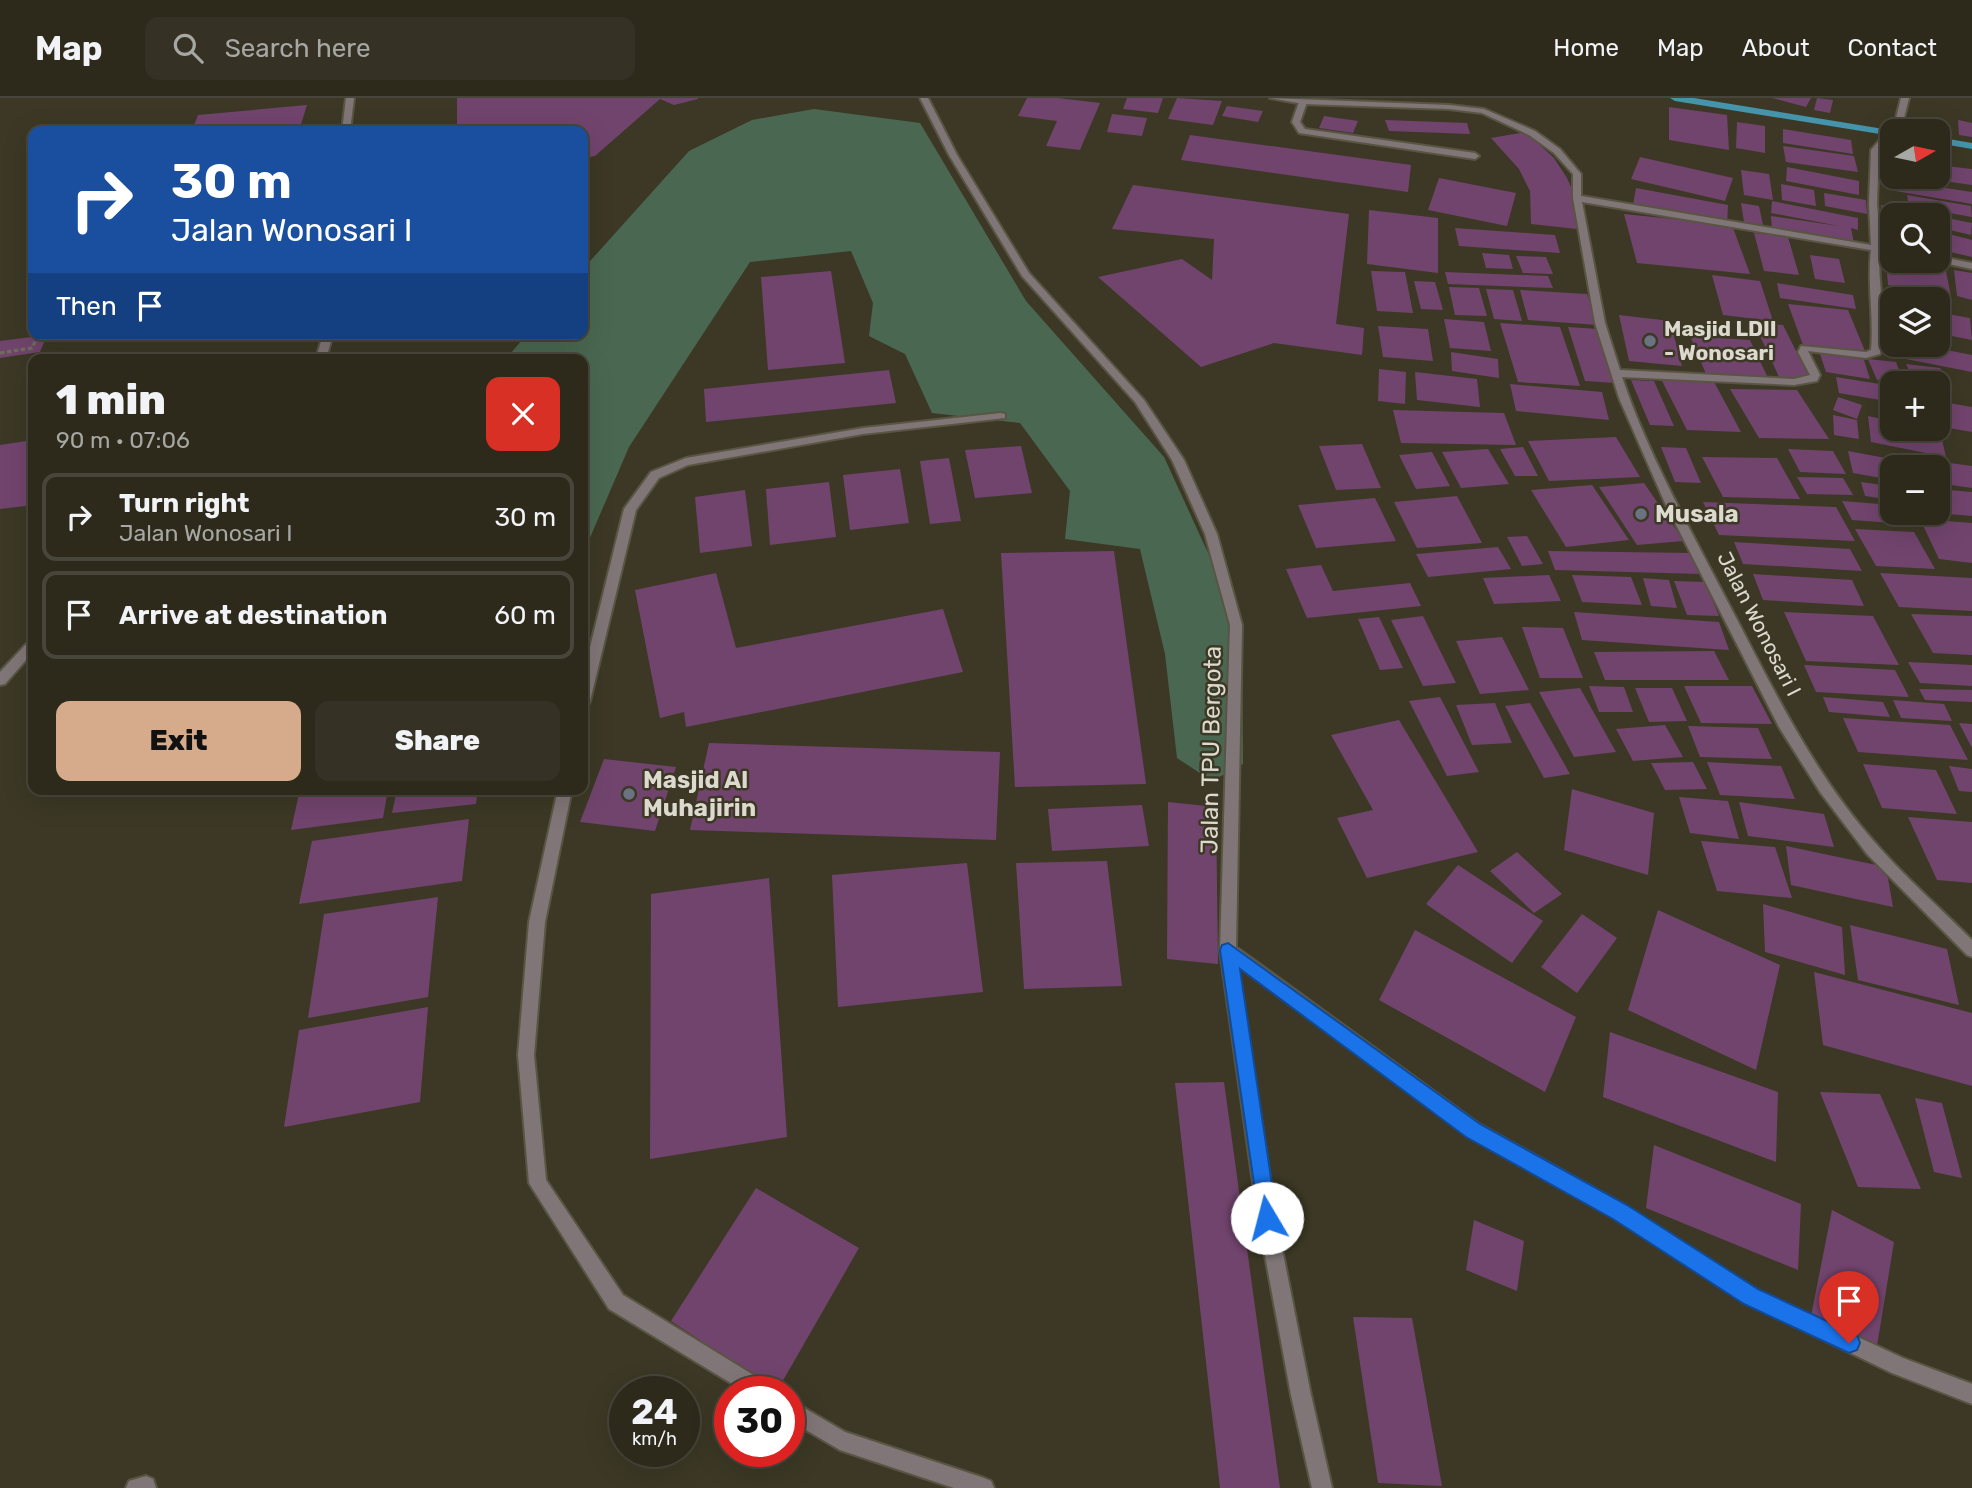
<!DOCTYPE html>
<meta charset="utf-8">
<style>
:root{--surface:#2d2a1c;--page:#353225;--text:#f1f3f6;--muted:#a7a7a3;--line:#48463b;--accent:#d6ab8b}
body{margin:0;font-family:Rubik,sans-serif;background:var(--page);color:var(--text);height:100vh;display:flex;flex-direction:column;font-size:26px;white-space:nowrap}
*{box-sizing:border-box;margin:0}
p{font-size:23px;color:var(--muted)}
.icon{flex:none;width:38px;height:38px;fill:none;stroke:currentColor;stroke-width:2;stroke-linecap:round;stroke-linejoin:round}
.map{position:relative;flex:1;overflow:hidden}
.side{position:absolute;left:28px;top:256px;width:560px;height:441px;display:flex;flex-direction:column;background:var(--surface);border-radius:14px;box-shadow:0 7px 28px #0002,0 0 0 2px var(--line)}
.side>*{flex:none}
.banner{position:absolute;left:28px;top:28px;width:560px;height:214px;border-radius:14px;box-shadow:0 7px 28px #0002,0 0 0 2px var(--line);background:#1a4fa0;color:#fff;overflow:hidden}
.needle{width:46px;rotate:81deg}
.tools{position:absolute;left:1880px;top:21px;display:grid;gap:14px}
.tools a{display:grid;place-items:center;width:70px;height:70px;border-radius:14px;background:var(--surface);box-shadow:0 7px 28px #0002,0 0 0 2px var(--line);font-size:35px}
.speed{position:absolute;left:609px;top:1278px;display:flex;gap:14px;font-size:35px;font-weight:700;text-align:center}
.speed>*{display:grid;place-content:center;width:91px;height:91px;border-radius:50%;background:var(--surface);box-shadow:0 7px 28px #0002,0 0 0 2px var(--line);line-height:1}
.speed small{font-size:18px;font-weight:400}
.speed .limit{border:10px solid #d22;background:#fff;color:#111}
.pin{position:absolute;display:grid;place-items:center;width:60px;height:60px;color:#fff;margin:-72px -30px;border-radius:50% 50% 50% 0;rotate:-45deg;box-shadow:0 0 7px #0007}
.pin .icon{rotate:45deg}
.me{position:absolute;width:77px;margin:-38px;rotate:352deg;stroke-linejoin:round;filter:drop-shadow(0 0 5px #0008)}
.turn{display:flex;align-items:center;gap:24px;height:147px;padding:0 28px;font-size:32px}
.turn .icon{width:91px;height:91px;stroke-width:2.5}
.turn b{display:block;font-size:49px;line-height:60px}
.then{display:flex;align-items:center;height:66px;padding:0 28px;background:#0003;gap:14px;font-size:26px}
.round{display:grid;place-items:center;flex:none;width:74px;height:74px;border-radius:14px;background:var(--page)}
.summary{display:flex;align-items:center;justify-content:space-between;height:119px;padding:0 28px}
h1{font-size:42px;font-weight:800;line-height:52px}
.action{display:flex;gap:14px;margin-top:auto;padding:14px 28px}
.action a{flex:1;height:80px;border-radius:14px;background:var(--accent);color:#111;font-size:28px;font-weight:800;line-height:80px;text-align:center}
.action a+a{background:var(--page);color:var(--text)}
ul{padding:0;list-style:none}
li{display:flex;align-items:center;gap:21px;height:88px;margin:0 14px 10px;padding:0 14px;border:4px solid var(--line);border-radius:14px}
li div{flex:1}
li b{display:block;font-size:26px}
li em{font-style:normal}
header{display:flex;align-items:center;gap:42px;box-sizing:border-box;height:98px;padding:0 35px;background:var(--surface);border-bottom:2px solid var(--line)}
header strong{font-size:33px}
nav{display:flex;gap:38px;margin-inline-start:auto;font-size:24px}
.search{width:490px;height:63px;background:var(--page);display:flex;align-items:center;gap:18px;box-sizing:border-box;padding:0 24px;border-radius:14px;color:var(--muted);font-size:26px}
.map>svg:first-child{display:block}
.green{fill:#4a6851}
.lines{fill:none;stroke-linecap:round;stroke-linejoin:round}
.stream{fill:#4594ac;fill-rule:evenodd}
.building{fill:#71446d}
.service-casing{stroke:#595543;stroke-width:4}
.minor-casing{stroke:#595543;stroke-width:4}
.path-far1{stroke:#6f6c5b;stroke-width:2.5;stroke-dasharray:3.5 2.5;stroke-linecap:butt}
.path{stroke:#6f6c5b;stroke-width:3.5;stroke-dasharray:4.5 2.5;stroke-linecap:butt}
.service{fill:#817677;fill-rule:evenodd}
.minor{fill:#817677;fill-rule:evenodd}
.route{fill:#1a73e8;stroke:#114b97;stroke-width:2}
.worship-dot{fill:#6b7280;stroke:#3c3825;stroke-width:2.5}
.labels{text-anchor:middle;stroke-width:5;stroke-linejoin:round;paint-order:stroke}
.far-poi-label{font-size:21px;font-weight:bold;fill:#dcdace;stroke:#3c3825;text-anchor:start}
.far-street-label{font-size:21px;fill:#dcdace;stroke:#3c3825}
.poi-label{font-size:24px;font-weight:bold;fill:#dcdace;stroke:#3c3825;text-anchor:start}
.street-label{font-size:24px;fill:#dcdace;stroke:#3c3825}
</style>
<header>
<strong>Map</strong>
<div class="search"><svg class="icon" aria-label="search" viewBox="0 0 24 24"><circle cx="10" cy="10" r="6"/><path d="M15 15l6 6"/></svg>Search here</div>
<nav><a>Home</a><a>Map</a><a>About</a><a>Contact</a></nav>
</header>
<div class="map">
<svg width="1972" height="1390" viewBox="0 0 1972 1390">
<rect width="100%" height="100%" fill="#3c3825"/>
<!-- green -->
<path class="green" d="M814 11 920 25 1026 203 1164 359 1242 529 1243 666 1212 683 1177 660 1165 556 1140 451 1065 441 1070 393 1020 325 932 315 905 256 869 238 873 205 851 153 750 164 629 349 583 456V261H506L527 236H583V171L689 53 752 22Z"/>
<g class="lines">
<!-- stream -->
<path class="stream" d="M1670 0H1694L1896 33H1892V38L1675 3Z
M1937 39 1972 45V51L1937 45Z"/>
</g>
<!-- building -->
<path class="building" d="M457 0H698V1L674 7 660 1 595 58 583 60V33H457Z
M1027 0H1058L1100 5 1080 52 1046 48 1057 23 1018 18Z
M1127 0H1163L1158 15 1123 11Z
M1177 0 1222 3 1213 27 1168 21Z
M1772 0H1811L1806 9Z
M1817 0 1833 2 1830 15 1814 12Z
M307 7 299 33H192L198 17Z
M1227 8 1263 13 1258 24 1222 18Z
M1669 9 1727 17 1729 52 1669 42Z
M1112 16 1147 20 1142 38 1107 34Z
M1324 18 1358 23 1353 35 1319 30Z
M1385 22 1467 25 1470 36 1389 33Z
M1958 22 1972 25V39L1959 37Z
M1737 24 1765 28V55L1736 50Z
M1783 31 1851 42 1853 56 1783 45Z
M1526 34 1554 60 1567 80 1575 98 1577 131 1531 126 1530 93 1519 71 1491 40Z
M1190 37 1411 67 1408 94 1181 62Z
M1783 48 1854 58 1858 74 1786 64Z
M1640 59 1733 80 1725 103 1631 81Z
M1937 67 1972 71V87L1921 80 1937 79Z
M1787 69 1859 83V97L1786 83Z
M1741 72 1769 76 1773 102 1744 97Z
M1439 80 1516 95 1507 128 1428 112Z
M1893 82 1972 94V106L1895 93Z
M1781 86 1814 92 1816 108 1782 102Z
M1133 87 1349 116 1336 226 1364 230 1362 257 1274 245 1201 269 1098 179 1182 161 1212 182 1214 141 1112 131Z
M1636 90 1728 107 1727 126 1633 107Z
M1824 95 1866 102 1867 116 1825 108Z
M1907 97 1971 108 1972 119 1909 108Z
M1772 103 1858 120V132L1851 130 1854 146 1772 132 1771 118 1839 128 1771 115Z
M1741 105 1759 108 1763 127 1744 124Z
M1881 107 1906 111V117H1892V120L1881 117Z
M1369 112 1438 120V175L1367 166Z
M1624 116 1732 127 1750 176 1637 165Z
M1937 118 1972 125 1971 137 1937 129Z
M1455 130 1555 137 1560 155 1459 148Z
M1937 133 1972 142V159L1937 151Z
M1754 135 1788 139 1799 177 1764 173Z
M1482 155 1509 157 1513 171 1486 170Z
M1810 157 1839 161 1845 185 1815 181Z
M1516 158 1546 159 1553 176 1523 175Z
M1886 162 1946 173 1951 199 1888 187Z
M1954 172 1972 175V202L1957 198Z
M831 173 845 265 768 272 761 179Z
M1371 173 1405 174 1413 215 1377 213Z
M1445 174 1548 178 1553 190 1448 186Z
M1712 177 1760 183 1773 223 1723 217Z
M1414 183 1435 184 1443 212 1421 211Z
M1777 185 1853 197 1856 211 1780 200Z
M1449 189 1479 190 1487 218 1455 217Z
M1486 191 1513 192 1522 223 1494 221Z
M1520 192 1587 196 1598 227 1528 222Z
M1788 206 1848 212 1865 253 1803 247Z
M1937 214 1970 220 1972 242 1937 235Z
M1619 217 1670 223 1682 268 1629 263Z
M1444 221 1484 224 1491 253 1450 250Z
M1500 225 1560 229 1580 288 1518 284Z
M1754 225 1783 227 1810 281 1779 279Z
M1378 228 1428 231 1433 263 1383 259Z
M1568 229 1598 231 1616 285 1585 283Z
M47 237 40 254 0 260V243Z
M1690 238 1750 242 1768 280 1706 276Z
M1903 247H1921L1972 257V274L1906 261Z
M1819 253 1863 259 1870 281 1826 274Z
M1451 254 1498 261 1499 280 1452 273Z
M1868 261 1896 264 1904 285 1877 282Z
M1906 266 1940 270 1951 292 1937 291V285H1915Z
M1379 271 1406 274 1405 306 1378 303Z
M889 272 896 305 706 324 704 291Z
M1415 274 1477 281 1480 309 1417 302Z
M1836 279 1892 288V304L1839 295Z
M1661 281 1713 282 1741 334 1687 332Z
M1631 282 1654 283 1674 328 1650 327Z
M1510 286 1602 294 1609 322 1516 313Z
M1730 291 1797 292 1829 341 1759 340Z
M1838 299 1862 307 1857 321 1833 312Z
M1937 303 1972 309V334L1937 328Z
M1393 312 1504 315 1516 347 1401 345Z
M1833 317 1857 322 1859 341 1834 337Z
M1868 318 1892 323V331L1940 333 1946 359 1871 344Z
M1616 339 1640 379 1549 383 1528 343Z
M33 342V407L0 411V347Z
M1362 346 1381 390 1336 392 1319 348Z
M1021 348 1032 395 975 400 965 352Z
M1523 349 1538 378H1515L1500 351Z
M1661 349 1686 350 1701 385 1675 384Z
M1488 351 1509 386 1461 390 1442 354Z
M1788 351 1833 353 1846 376 1800 374Z
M1848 353 1891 361 1892 382 1853 375Z
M1432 354 1450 388 1416 391 1399 357Z
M1897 358 1972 368V390L1937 385V369H1901Z
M1702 359 1777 360 1800 401 1723 399Z
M949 360 961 423 930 426 920 363Z
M900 371 909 425 850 432 843 377Z
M1797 379 1843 380 1853 397 1807 396Z
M829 384 836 439 770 447 766 391Z
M1861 384 1890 388 1892 402 1865 398Z
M1644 385 1684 443 1637 447 1599 389Z
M1592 387 1629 442 1566 449 1531 392Z
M1937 391 1972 394V418L1937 415Z
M745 392 752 448 700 455 695 399Z
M1457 398 1482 445 1417 450 1394 404Z
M1375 400 1396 443 1316 450 1298 407Z
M1842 403 1892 407V415H1902L1908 426 1852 422Z
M1703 404 1836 409 1855 443 1719 437Z
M1920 421 1972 425V465L1939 461Z
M1855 431 1914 434 1935 471 1876 468Z
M1527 438 1543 466 1522 468 1507 439Z
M1734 444 1850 451 1862 473 1743 466Z
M1498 449 1511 471 1428 479 1416 456Z
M1114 453 1146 686 1015 689 1001 455Z
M1548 453 1691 455 1701 476 1555 472Z
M1321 467 1333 493 1410 485 1421 508 1307 520 1286 471Z
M716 475 736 550 943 511 963 574 686 629 684 614 660 620 635 492Z
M1880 475 1972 480V513L1899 509Z
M1753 476 1852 482 1864 508 1763 502Z
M1549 477 1561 503 1494 506 1483 480Z
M1572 477 1631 479 1642 507 1582 504Z
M1643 480 1669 482 1677 510 1651 508Z
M1674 483 1705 484 1719 518 1687 517Z
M1574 514 1719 524 1729 552 1582 542Z
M1784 514 1873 518 1899 567 1806 563Z
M1911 516 1972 518V557L1933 555Z
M1423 518 1456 585 1423 588 1391 522Z
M1379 519 1403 570 1380 572 1358 521Z
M1522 529 1563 530 1583 580H1540Z
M1502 539 1529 592 1480 596 1456 543Z
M1714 553 1729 582H1605L1594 554Z
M1908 564 1972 567V588L1920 585Z
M1804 567 1895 572 1909 599 1816 594Z
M1589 588 1624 589 1633 614H1599Z
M1684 588H1752L1772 626 1701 625Z
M1580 590 1616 654 1574 659 1539 594Z
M1635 590H1672L1687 623 1649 624Z
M1919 591 1972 592V604L1925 602Z
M1440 599 1479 674 1447 678 1409 603Z
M1823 599 1883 604 1890 619 1829 614Z
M1893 602 1944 606 1952 623 1901 620Z
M1495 605 1512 645 1472 647 1456 607Z
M1530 605 1570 676 1544 680 1505 608Z
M1843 620 1950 627 1968 662 1858 654Z
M1399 622 1478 754 1367 780 1337 720 1373 712 1331 637Z
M1959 625 1972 626V650Z
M1665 627 1683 659 1633 663 1616 631Z
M1688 628 1758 630 1772 661 1700 659Z
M709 645 1000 654 996 742 690 732Z
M604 661 676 669 655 733 580 724Z
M1693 664 1707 691 1665 692 1651 665Z
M1707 664 1781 668 1795 701 1720 697Z
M1863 666 1936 672 1957 716 1882 710Z
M1949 668 1972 671V694L1959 693Z
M300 691H388L383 720 291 732Z
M397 691H478L476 706 392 715Z
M1572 691 1654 715 1648 777 1564 752Z
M1679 699 1728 703 1739 741 1690 735Z
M1168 704 1216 709 1218 866 1167 861Z
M1739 704 1824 716 1834 749 1748 738Z
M1142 707 1149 748 1052 753 1048 711Z
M1908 719 1972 724V785L1937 782Z
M469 721 462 783 299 806 312 743Z
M1701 743 1775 749 1792 800 1717 793Z
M1786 748 1886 769 1893 809 1791 787Z
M1517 754 1562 796 1534 815 1490 773Z
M1107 763 1122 888 1024 891 1016 765Z
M967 765 983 894 838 909 832 777Z
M1458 767 1543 823 1512 865 1426 806Z
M769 780 787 1039 650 1061 651 796Z
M438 799 428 899 308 920 324 816Z
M1763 806 1842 829 1845 877 1765 854Z
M1658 812 1780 867 1756 972 1628 912Z
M1582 816 1617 840 1577 895 1541 869Z
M1850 827 1947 851 1959 907 1858 882Z
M1415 832 1576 919 1545 994 1379 902Z
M1814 874 1972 915V988L1823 947Z
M428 909 420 1004 284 1029 299 932Z
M1610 934 1778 994 1776 1064 1603 999Z
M1224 984 1280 1390H1220L1175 985Z
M1820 994 1880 996 1921 1091 1858 1089Z
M1915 1000 1942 1005 1962 1080 1934 1074Z
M1654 1047 1801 1106 1798 1172 1646 1110Z
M756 1090 859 1150 777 1293 671 1223Z
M1832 1112 1894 1144 1876 1254 1811 1218Z
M1474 1122 1524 1143 1517 1193 1466 1172Z
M1353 1219 1412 1220 1442 1388 1378 1385Z"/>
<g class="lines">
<!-- service casing -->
<g class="service-casing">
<path id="service" d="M346 0H354L350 33H342Z
M1303 2 1307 4 1300 24 1305 31 1475 55 1479 58 1475 61 1299 35 1292 24 1299 4Z
M323 236H333L326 261H316Z
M33 541V554L5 586 0 587V574L29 543Z
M146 1378 153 1381 156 1390H126L129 1383Z"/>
</g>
<!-- minor casing -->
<g class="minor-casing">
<path id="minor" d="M920 0H928L957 57 1029 175 1144 302 1184 362 1217 436 1242 527 1236 849 1479 1026 1626 1108 1757 1192 1903 1260 1972 1286V1306L1892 1275 1745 1204 1614 1120 1467 1038 1238 868 1276 1120 1311 1297 1332 1390H1312L1291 1297 1258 1120 1220 852 1230 527 1205 436 1172 362 1135 304 1022 178 949 57Z
M1270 0 1449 7 1484 11 1535 33 1560 51 1581 76V98L1871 147 1869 106 1871 52 1895 24 1901 0H1909L1903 24 1895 33H1892V38L1879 52 1877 106 1881 148 1892 150V156L1880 154C1876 187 1890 224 1880 256L1866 260 1808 253 1820 277 1817 283 1794 287 1622 279C1647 354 1687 425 1723 495 1769 582 1811 674 1878 748 1907 781 1941 811 1972 842V859L1967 857 1867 756 1820 694 1779 629 1665 405 1619 300 1595 225 1573 100V76L1554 55 1529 37 1482 15 1449 11 1303 6ZM1582 104 1871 152C1867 185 1874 219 1871 252L1866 254 1801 248 1798 254 1810 277 1794 281 1620 272 1605 225Z
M1937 158 1972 165V171L1934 163H1937Z
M1001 315 1005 316V320L863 336 688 367 659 380 636 412 590 603 588 607 583 608V578L624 411 651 374 686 360 863 330Z
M558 691H572L545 824 534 957 546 1082 623 1197 768 1286 770 1293H744L609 1211 529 1085 518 957 529 824Z
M789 1301 845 1334 984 1380 991 1383 994 1390H954L840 1352 789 1322Z"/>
</g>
<!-- path-far1 -->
<path class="path-far1" d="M38 239 39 236"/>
<!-- path -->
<path class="path" d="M0 255 32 250 38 237"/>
<!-- service -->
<use href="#service" class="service"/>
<!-- minor -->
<use href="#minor" class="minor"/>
</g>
<!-- route -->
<path class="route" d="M1228 845 1480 1026 1627 1107 1758 1191 1857 1237 1860 1245 1857 1252 1849 1255 1744 1206 1613 1121 1466 1039 1240 871 1277 1120 1274 1127 1267 1130 1260 1127 1220 852 1222 847Z"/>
<!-- markers -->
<g class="worship-dot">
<circle cx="1650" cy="243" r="7"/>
<circle cx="1641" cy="416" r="7"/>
<circle cx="629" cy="696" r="7"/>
</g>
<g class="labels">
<!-- far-poi labels -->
<g class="far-poi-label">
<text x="1664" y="238">Masjid LDII<tspan x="1664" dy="24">- Wonosari</tspan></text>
</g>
<!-- far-street labels -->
<g class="far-street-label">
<text transform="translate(1759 526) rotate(63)" y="7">Jalan Wonosari I</text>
</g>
<!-- poi labels -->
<g class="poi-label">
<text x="1655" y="424">Musala</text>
<text x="643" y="690">Masjid Al<tspan x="643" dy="28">Muhajirin</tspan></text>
</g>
<!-- street labels -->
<g class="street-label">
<text transform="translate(1211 652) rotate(-89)" y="8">Jalan TPU Bergota</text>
</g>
</g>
</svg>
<div class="tools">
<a><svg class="needle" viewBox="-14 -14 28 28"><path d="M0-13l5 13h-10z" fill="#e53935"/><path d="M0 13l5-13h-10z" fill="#a7a7a3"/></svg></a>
<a><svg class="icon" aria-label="search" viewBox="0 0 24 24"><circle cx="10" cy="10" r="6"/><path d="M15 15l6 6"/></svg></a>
<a><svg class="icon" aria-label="layers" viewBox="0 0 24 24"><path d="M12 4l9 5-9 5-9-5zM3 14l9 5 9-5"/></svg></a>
<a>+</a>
<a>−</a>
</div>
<div class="speed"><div>24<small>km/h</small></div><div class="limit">30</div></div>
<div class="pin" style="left:1849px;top:1245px;background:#d93025"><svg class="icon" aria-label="arrive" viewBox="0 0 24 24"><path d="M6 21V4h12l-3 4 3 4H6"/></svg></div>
<svg class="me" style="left:1267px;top:1120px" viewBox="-20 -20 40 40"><circle r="19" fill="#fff"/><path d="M0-13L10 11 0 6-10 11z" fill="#1a73e8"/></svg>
<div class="banner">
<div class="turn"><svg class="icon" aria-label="right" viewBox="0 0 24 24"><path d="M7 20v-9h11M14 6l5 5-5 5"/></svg><div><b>30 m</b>Jalan Wonosari I</div></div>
<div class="then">Then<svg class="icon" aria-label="arrive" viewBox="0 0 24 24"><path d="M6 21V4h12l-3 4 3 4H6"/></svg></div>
</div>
<section class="side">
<div class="summary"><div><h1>1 min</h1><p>90 m · 07:06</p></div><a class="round" style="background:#d93025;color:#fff"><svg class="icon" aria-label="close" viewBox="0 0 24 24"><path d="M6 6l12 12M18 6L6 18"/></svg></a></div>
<ul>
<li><svg class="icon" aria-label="right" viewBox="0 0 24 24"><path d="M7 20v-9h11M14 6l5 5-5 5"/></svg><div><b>Turn right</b><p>Jalan Wonosari I</p></div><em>30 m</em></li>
<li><svg class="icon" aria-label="arrive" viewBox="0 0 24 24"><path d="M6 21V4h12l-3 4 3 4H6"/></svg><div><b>Arrive at destination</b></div><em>60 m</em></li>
</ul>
<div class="action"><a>Exit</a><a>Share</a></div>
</section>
</div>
